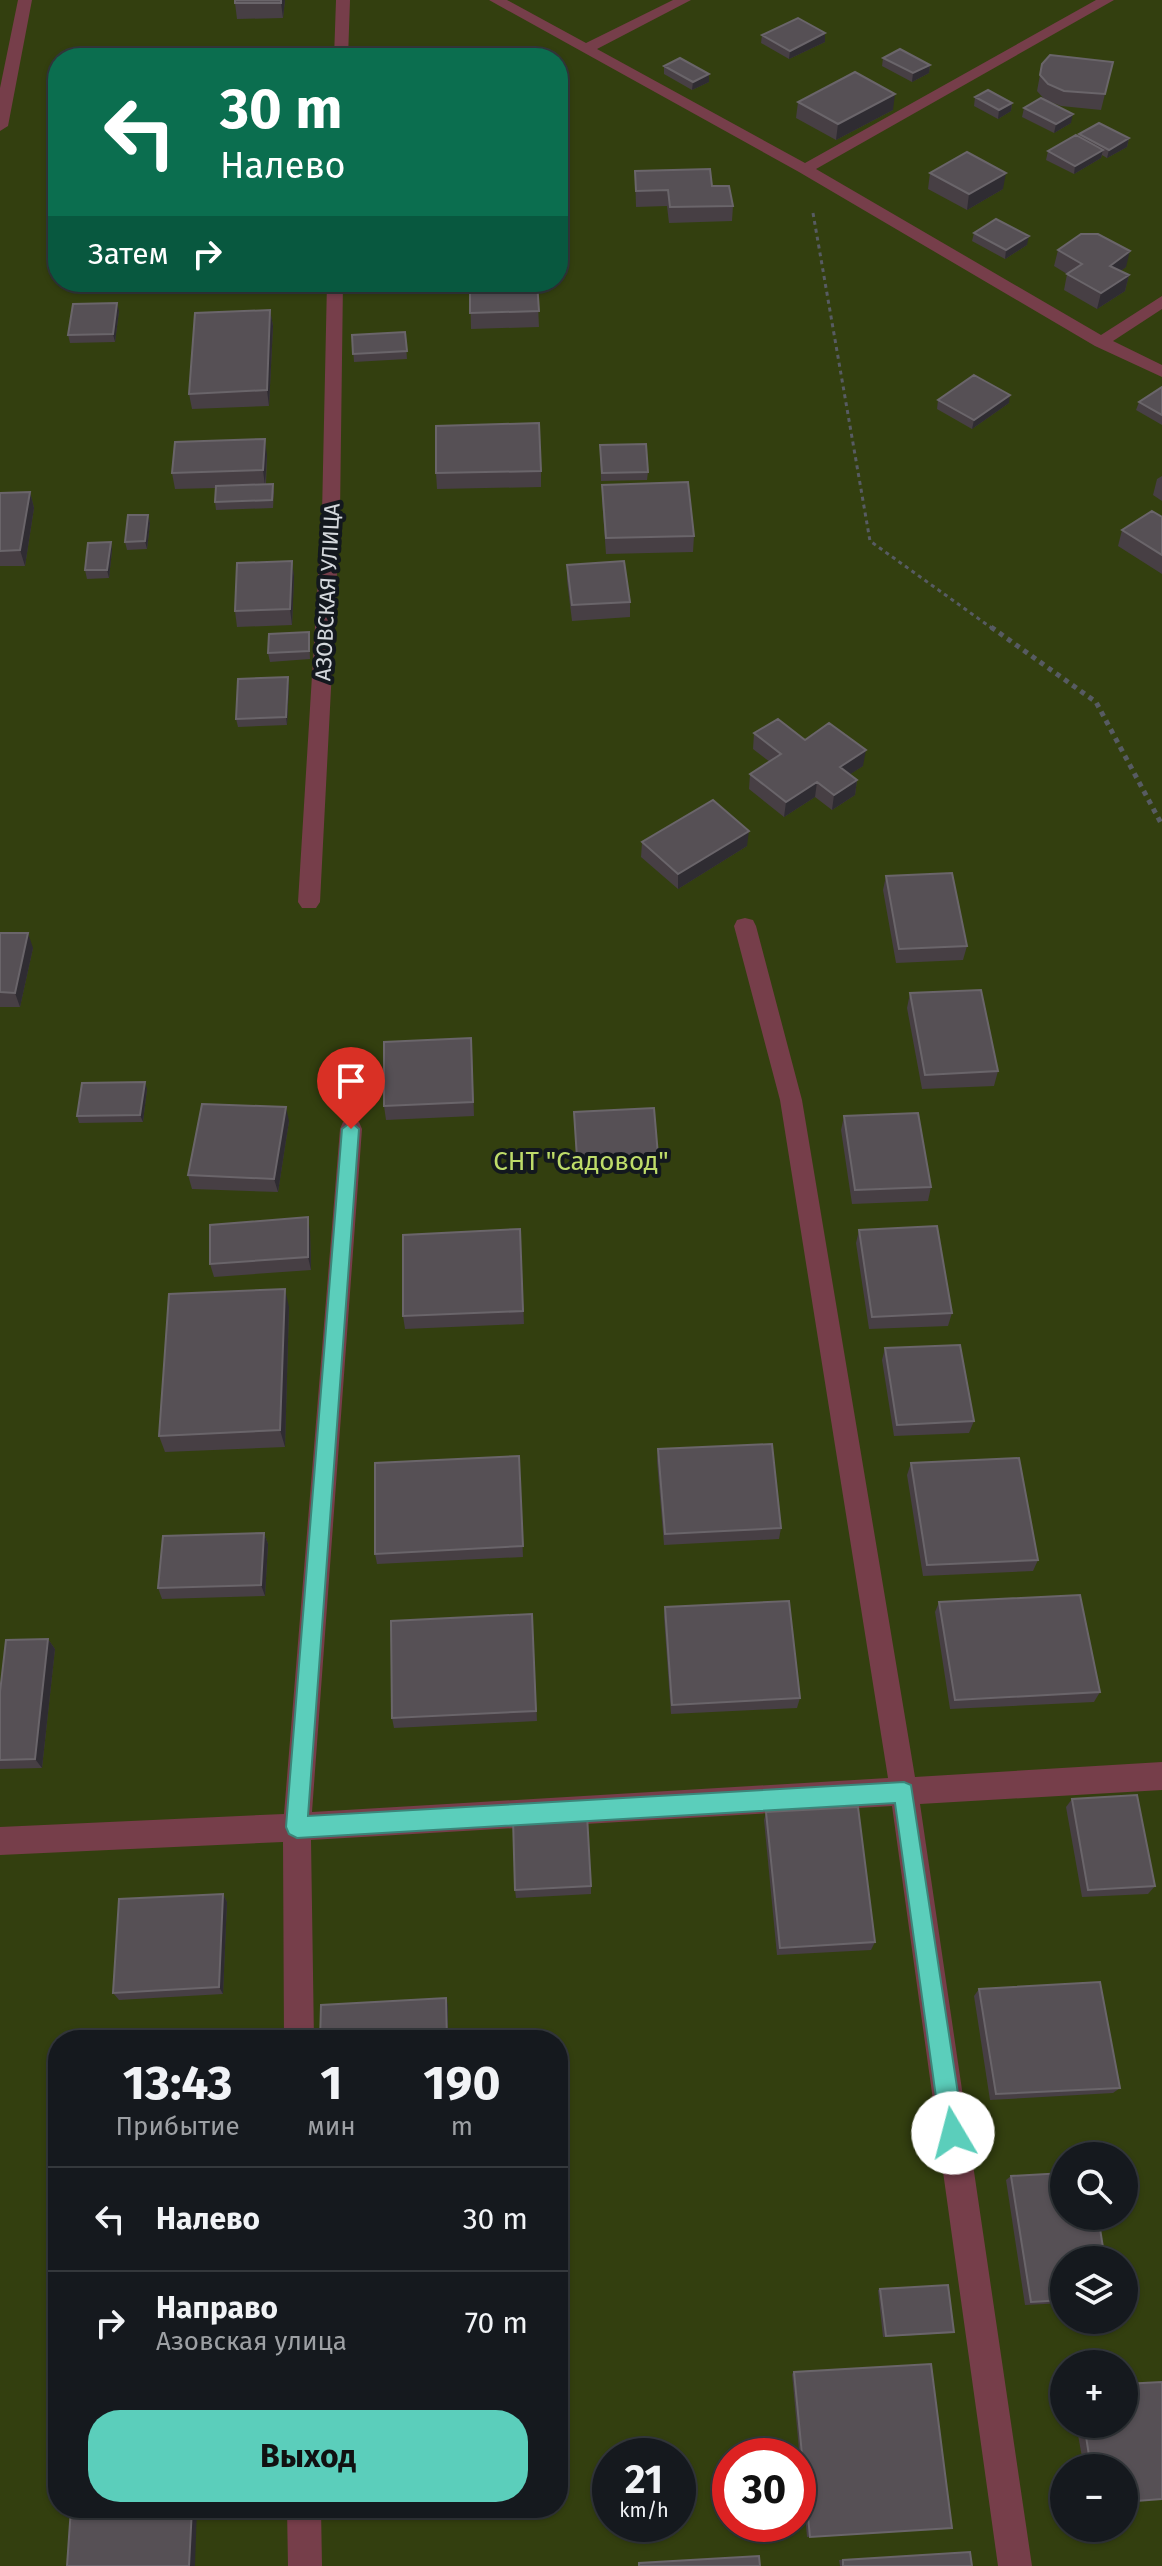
<!DOCTYPE html>
<html lang="ru">
<meta charset="utf-8">
<style>
:root{--surface:#15191e;--page:#1e2227;--text:#f1f3f6;--muted:#9da0a4;--line:#34383c;--accent:#5bcebb}
body{margin:0;font-family:"Fira Sans",sans-serif;background:var(--page);color:var(--text);height:100vh;display:flex;flex-direction:column;font-size:30px;white-space:nowrap}
*{box-sizing:border-box;margin:0}
p{font-size:26px;color:var(--muted)}
.icon{flex:none;width:44px;height:44px;fill:none;stroke:currentColor;stroke-width:2;stroke-linecap:round;stroke-linejoin:round}
.map{position:relative;flex:1;overflow:hidden}
.panel{position:absolute;left:48px;top:2030px;width:520px;height:488px;display:flex;flex-direction:column;background:var(--surface);border-radius:32px;box-shadow:0 2px 6px #0004,0 0 0 2px var(--line)}
.panel>*{flex:none}
.banner{position:absolute;left:48px;top:48px;width:520px;height:244px;border-radius:32px;box-shadow:0 2px 6px #0004,0 0 0 2px var(--line);background:#0b6e4f;color:#fff;overflow:hidden}
.fabs{position:absolute;left:1050px;top:2142px;display:grid;gap:16px}
.fabs a{display:grid;place-items:center;width:88px;height:88px;border-radius:50%;background:var(--surface);box-shadow:0 2px 6px #0004,0 0 0 2px var(--line);font-size:40px}
.speed{position:absolute;left:592px;top:2438px;display:flex;gap:16px;font-size:40px;font-weight:700;text-align:center}
.speed>*{display:grid;place-content:center;width:104px;height:104px;border-radius:50%;background:var(--surface);box-shadow:0 2px 6px #0004,0 0 0 2px var(--line);line-height:1}
.speed small{font-size:20px;font-weight:400}
.speed .limit{border:12px solid #d22;background:#fff;color:#111}
.pin{position:absolute;display:grid;place-items:center;width:68px;height:68px;color:#fff;margin:-82px -34px;border-radius:50% 50% 50% 0;rotate:-45deg;box-shadow:0 0 8px #0007}
.pin .icon{rotate:45deg}
.me{position:absolute;width:88px;margin:-44px;rotate:352deg;stroke-linejoin:round;filter:drop-shadow(0 0 6px #0008)}
.turn{display:flex;align-items:center;gap:28px;height:168px;padding:0 40px;font-size:36px}
.turn .icon{width:104px;height:104px;stroke-width:2.5}
.turn b{display:block;font-size:56px;line-height:68px}
.then{display:flex;align-items:center;height:76px;padding:0 40px;background:#0003;gap:16px;font-size:30px}
.eta{display:flex;justify-content:space-evenly;align-items:center;height:136px;text-align:center}
.eta b{font-size:48px;font-weight:700;line-height:56px}
.action{display:flex;gap:16px;margin-top:auto;padding:16px 40px}
.action a{flex:1;height:92px;border-radius:32px;background:var(--accent);color:#111;font-size:32px;font-weight:700;line-height:92px;text-align:center}
ul{padding:0;list-style:none}
li{display:flex;align-items:center;gap:24px;height:104px;padding:0 40px;border-top:2px solid var(--line)}
li div{flex:1}
li b{display:block;font-size:30px}
li em{font-style:normal}
.map>svg:first-child{display:block}
.green{fill:#333f0f;fill-rule:evenodd}
.lines{fill:none;stroke-linecap:round;stroke-linejoin:round}
.path-far1{stroke:#575b62;stroke-width:3;stroke-dasharray:4 4;stroke-linecap:butt}
.path{stroke:#575b62;stroke-width:5;stroke-dasharray:5 5;stroke-linecap:butt}
.minor{fill:#763e4a;fill-rule:evenodd}
.wall{fill:#473f44}
.shaded-wall{fill:#2f2c32}
.building{fill:#565055;stroke:#6a656a;stroke-width:2}
.route{fill:#5bcebb;stroke:#3b867a;stroke-width:2}
.labels{text-anchor:middle;stroke-width:8;stroke-linejoin:round;paint-order:stroke}
.far-street-label{font-size:22px;fill:#d4d8dc;stroke:#13181e}
.park-label{font-size:26px;fill:#bedc69;stroke:#13181e}
</style>
<div class="map">
<svg width="1162" height="2566" viewBox="0 0 1162 2566">
<rect width="100%" height="100%" fill="#1c2128"/>
<!-- green -->
<path class="green" d="M0 0H1162V2566H0ZM58 58H558V282H58ZM58 2040H558V2508H58ZM1064 2156H1124V2216H1064ZM1064 2260H1124V2320H1064ZM1064 2364H1124V2424H1064ZM610 2456H678V2524H610ZM730 2456H798V2524H730ZM1064 2468H1124V2528H1064Z"/>
<g class="lines">
<!-- path-far1 -->
<path class="path-far1" d="M813 213 870 541 993 629"/>
<!-- path -->
<path class="path" d="M991 627 1096 702 1162 825"/>
<!-- minor -->
<path class="minor" d="M18 0H32L8 126 0 131V88Z
M336 0H350L348 58H334Z
M489 0H507L586 43 673 0H691L597 49 805 163 1096 0H1114L816 169 1101 335 1162 296V309L1113 341 1162 365V377L1095 346 799 172Z
M327 282H343L340 514 320 902 316 908H302L298 902 322 514Z
M745 918 753 920 756 926 802 1100 915 1777 1162 1762V1790L920 1804 1032 2566H998L892 1806 311 1840 314 2040H284L283 1842 0 1855V1827L284 1814 340 1129 343 1122 351 1120 359 1122 362 1129 312 1812 888 1778 780 1100 734 926 737 920Z
M287 2508H321L322 2566H288Z"/>
</g>
<!-- wall -->
<path class="wall" d="M285 0 283 18 237 19 235 3Z
M825 33V42L789 59 761 43 762 35Z
M883 58 930 65 929 73 912 82 882 66Z
M1113 62 1101 110 1061 106 1045 100 1037 91 1042 64Z
M664 66 709 74V82L692 90 664 74Z
M975 97 1012 103 1011 111 998 119 974 106Z
M798 102 893 110 836 140 796 118Z
M1024 108 1071 123 1054 133 1022 117Z
M1079 134 1129 138 1127 147 1107 158 1102 155 1101 158 1074 174 1046 160 1048 151 1078 137Z
M635 171 712 186 733 206 732 221 669 223 667 206 636 207Z
M930 173 1003 189 967 210 928 189Z
M974 233 1027 245 1005 259 972 241Z
M1058 250 1126 267 1120 271 1129 275 1125 291 1097 309 1064 290 1067 274 1054 266Z
M470 282H537L539 327 471 329Z
M270 310 273 326 269 406 192 409 189 394Z
M119 311 115 342 70 343 68 335Z
M405 332 407 359 354 362 352 335Z
M1162 387V425L1136 410 1139 402Z
M938 400 1009 403 972 429 937 409Z
M600 445 648 472 647 480 601 481Z
M267 455 266 484H273L274 492 273 508 216 510 215 502 216 488 175 489 172 473Z
M541 471V487L437 489 436 473Z
M1162 476V501L1153 495 1157 479Z
M602 485 694 536 693 552 606 554 602 500Z
M30 492 34 508 25 566H0V493Z
M148 515 150 523 147 549 127 550 125 542Z
M1162 517V574L1118 546 1122 530Z
M111 542 112 550 109 578 87 579 85 570Z
M292 561 294 577 292 625 237 627 235 611Z
M567 565 630 602V617L572 621 567 580Z
M309 632 310 659 270 662 268 653Z
M289 685 287 725 238 727 236 719Z
M754 733 805 740 863 766 850 774 857 780 855 795 832 810 815 797 784 817 749 789 750 774 770 762 753 749Z
M642 842 747 846 678 889 641 857Z
M886 876 967 946 963 960 896 963 883 890Z
M0 933 33 948 20 1007H0Z
M910 993 998 1071 994 1086 922 1089 907 1008Z
M472 1052 474 1116 386 1120 384 1106Z
M147 1089 143 1122 79 1123 77 1116Z
M574 1112 658 1155 657 1169 577 1172Z
M844 1116 931 1187 928 1201 852 1204 841 1130Z
M289 1121 278 1192 192 1189 188 1175Z
M520 1229 524 1324 405 1329 403 1316Z
M859 1230 952 1313 948 1326 869 1329 856 1243Z
M310 1231 311 1270 214 1277 210 1264Z
M289 1307 285 1447 165 1452 159 1436Z
M885 1348 974 1421 969 1433 894 1436 882 1360Z
M658 1449 781 1528 779 1539 664 1545 657 1461Z
M519 1456 523 1557 377 1564 375 1554Z
M911 1463 1038 1560 1033 1571 923 1576 907 1475Z
M264 1533 268 1544 265 1596 162 1599 158 1588Z
M939 1602 1100 1692 1094 1702 950 1709 935 1612Z
M665 1607 800 1698 797 1708 671 1714 664 1617Z
M532 1614 537 1721 394 1728 392 1718Z
M48 1639 55 1649 42 1768 0 1769V1692Z
M1072 1799 1155 1886 1148 1894 1082 1897 1066 1807Z
M766 1812 875 1942 871 1950 777 1955 764 1820Z
M591 1886V1894L516 1898 515 1890Z
M223 1894 227 1902 223 1994 119 2000 113 1993Z
M979 1989 1120 2088 1113 2093 990 2100 974 1996Z
M1011 2176 1064 2260V2303L1025 2305 1006 2180Z
M880 2289 954 2332 951 2333 883 2337 878 2290Z
M794 2372 952 2528 807 2537 792 2374Z
M1076 2424H1124V2468H1084Z
M964 2552H970L972 2566H840L839 2560Z"/>
<!-- shaded-wall -->
<path class="shaded-wall" d="M281 0H285L283 18 281 3Z
M825 33V42L789 59 790 51Z
M930 65 929 73 912 82 913 73Z
M709 74V82L692 90 693 82Z
M895 94 893 110 836 140 838 124Z
M1012 103 1011 111 998 119 999 110Z
M1073 114 1071 123 1054 133 1056 124Z
M1129 138 1127 147 1107 158 1109 150Z
M1103 150 1101 158 1074 174 1075 166Z
M1006 173 1003 189 967 210 969 194Z
M1029 236 1027 245 1005 259 1006 250Z
M1130 251 1126 267 1106 282 1110 266Z
M1129 275 1125 291 1097 309 1101 293Z
M117 303 119 311 115 342 113 334Z
M270 310 273 326 269 406 267 390Z
M1010 395 1009 403 972 429 974 420Z
M265 439 267 455 265 486 263 470Z
M30 492 34 508 25 566 20 550Z
M148 515 150 523 147 549 145 541Z
M111 542 112 550 109 578 107 570Z
M292 561 294 577 292 625 290 609Z
M288 677 289 685 287 725 286 717Z
M866 750 863 766 838 782 840 767Z
M857 780 855 795 832 810 834 795Z
M817 782 815 797 784 817 786 802Z
M749 831 747 846 678 889V874Z
M28 933 33 948 20 1007 15 993Z
M145 1082 147 1089 143 1122 140 1115Z
M286 1107 289 1121 278 1192 274 1179Z
M308 1217 310 1231 311 1270 308 1257Z
M285 1289 289 1307 285 1447 280 1430Z
M264 1533 268 1544 265 1596 261 1585Z
M48 1639 55 1649 42 1768 35 1759Z
M223 1894 227 1902 223 1994 219 1987Z
M446 1998 448 2005V2040H447Z
M192 2508H197L195 2566H189Z"/>
<!-- building -->
<path class="building" d="M235 0H281V3H235Z
M798 18 825 33 790 51 762 35Z
M900 49 930 65 913 73 883 58Z
M1050 55 1113 62 1105 94 1064 91 1048 84 1040 75 1042 64Z
M317 57V58H285H286Z
M680 58 709 74 693 82 664 66Z
M855 72 895 94 838 124 798 102Z
M988 90 1012 103 999 110 975 97Z
M1041 98 1073 114 1056 124 1024 108Z
M1099 123 1129 138 1109 150 1079 134Z
M1076 135 1103 150 1075 166 1048 151Z
M967 152 1006 173 969 194 930 173Z
M710 169 712 186H729L733 206 670 207 668 190 636 191 635 171Z
M996 219 1029 236 1006 250 974 233Z
M1081 234H1098L1130 251 1110 266 1129 275 1101 293 1067 274 1082 264 1058 250Z
M470 282H537L539 311 470 313Z
M117 303 113 334 68 335 73 304Z
M270 310 267 390 189 394 195 313Z
M405 332 407 351 353 354 352 335Z
M974 375 1010 395 974 420 938 400Z
M1162 387V415L1139 402Z
M539 423 541 471 436 473V426Z
M265 439 263 470 172 473 175 442Z
M646 444 648 472 602 473 600 445Z
M688 482 694 536 606 538 602 485Z
M273 484 272 500 215 502 216 486Z
M30 492 20 550 0 551V493Z
M1152 511 1162 517V555L1122 530Z
M128 515H148L145 541 125 542Z
M111 542 107 570H85L88 543Z
M292 561 290 609 235 611 237 563Z
M624 561 630 602 572 605 567 565Z
M309 632V651L268 653 269 634Z
M288 677 286 717 236 719 238 679Z
M778 719 805 740 829 723 866 750 840 767 857 780 834 795 817 782 786 802 750 774 781 754 754 733Z
M713 800 749 831 678 874 642 842Z
M952 873 967 946 899 949 886 876Z
M0 933H28L15 993 0 992Z
M981 990 998 1071 925 1075 910 993Z
M471 1038 473 1102 384 1106V1042Z
M145 1082 140 1115 77 1116 82 1083Z
M202 1104 286 1107 274 1179 188 1175Z
M654 1108 658 1155 577 1158 574 1112Z
M918 1113 931 1187 855 1190 844 1116Z
M308 1217V1257L210 1264V1225Z
M937 1226 952 1313 872 1317 859 1230Z
M520 1229 523 1311 403 1316V1235Z
M285 1289 280 1430 159 1436 169 1294Z
M960 1345 974 1421 897 1425 885 1348Z
M772 1444 781 1528 665 1534 658 1449Z
M519 1456 523 1546 375 1554V1463Z
M1019 1458 1038 1560 927 1565 911 1463Z
M264 1533 261 1585 158 1588 163 1536Z
M1080 1595 1100 1692 955 1700 939 1602Z
M789 1601 800 1698 672 1705 665 1607Z
M532 1614 536 1711 392 1718 391 1621Z
M48 1639 35 1759 0 1760V1692L6 1640Z
M1137 1795 1155 1886 1088 1890 1072 1799Z
M858 1807 875 1942 780 1948 766 1812Z
M587 1815 591 1886 515 1890 513 1819Z
M223 1894 219 1987 113 1993 119 1899Z
M1100 1982 1120 2088 996 2094 979 1989Z
M446 1998 447 2040H320L321 2005Z
M1064 2173V2216H1098L1105 2260H1064V2300L1031 2302 1011 2176Z
M948 2285 954 2332 886 2336 880 2289Z
M931 2364 952 2528 810 2537 794 2372Z
M1162 2382V2499L1124 2502V2468H1091L1084 2424H1124V2384Z
M71 2508H192L189 2566H67Z
M970 2552 972 2566H843V2560Z
M759 2556 760 2566H639V2563Z"/>
<!-- route -->
<path class="route" d="M351 1122 359 1129 308 1816 904 1782 911 1785 964 2133 961 2141 953 2144 944 2141 941 2133 895 1803 297 1838 289 1834 286 1827 342 1129Z"/>
<g class="labels">
<!-- far-street labels -->
<g class="far-street-label">
<text transform="translate(327 592) rotate(-87)" y="8">АЗОВСКАЯ УЛИЦА</text>
</g>
<!-- park labels -->
<g class="park-label">
<text x="581" y="1170">СНТ "Садовод"</text>
</g>
</g>
</svg>
<div class="fabs">
<a><svg class="icon" aria-label="search" viewBox="0 0 24 24"><circle cx="10" cy="10" r="6"/><path d="M15 15l6 6"/></svg></a>
<a><svg class="icon" aria-label="layers" viewBox="0 0 24 24"><path d="M12 4l9 5-9 5-9-5zM3 14l9 5 9-5"/></svg></a>
<a>+</a>
<a>−</a>
</div>
<div class="speed"><div>21<small>km/h</small></div><div class="limit">30</div></div>
<div class="pin" style="left:351px;top:1129px;background:#d93025"><svg class="icon" aria-label="arrive" viewBox="0 0 24 24"><path d="M6 21V4h12l-3 4 3 4H6"/></svg></div>
<svg class="me" style="left:953px;top:2133px" viewBox="-20 -20 40 40"><circle r="19" fill="#fff"/><path d="M0-13L10 11 0 6-10 11z" fill="#5bcebb"/></svg>
<div class="banner">
<div class="turn"><svg class="icon" aria-label="left" viewBox="0 0 24 24"><path d="M17 20v-9H6M10 6l-5 5 5 5"/></svg><div><b>30 m</b>Налево</div></div>
<div class="then">Затем<svg class="icon" aria-label="right" viewBox="0 0 24 24"><path d="M7 20v-9h11M14 6l5 5-5 5"/></svg></div>
</div>
<section class="panel">
<div class="eta">
<div><b>13:43</b><p>Прибытие</p></div>
<div><b>1</b><p>мин</p></div>
<div><b>190</b><p>m</p></div>
</div>
<ul>
<li><svg class="icon" aria-label="left" viewBox="0 0 24 24"><path d="M17 20v-9H6M10 6l-5 5 5 5"/></svg><div><b>Налево</b></div><em>30 m</em></li>
<li><svg class="icon" aria-label="right" viewBox="0 0 24 24"><path d="M7 20v-9h11M14 6l5 5-5 5"/></svg><div><b>Направо</b><p>Азовская улица</p></div><em>70 m</em></li>
</ul>
<div class="action"><a>Выход</a></div>
</section>
</div>
